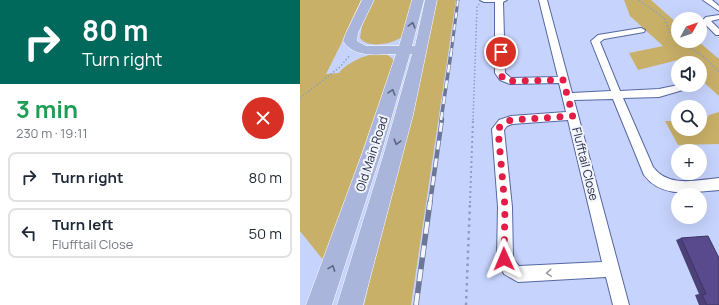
<!DOCTYPE html>
<meta charset="utf-8">
<style>
:root{--surface:#fff;--page:#f6f6f7;--text:#1f2937;--muted:#747a83;--line:#e0e1e3}
body{margin:0;font-family:Manrope,sans-serif;background:var(--page);color:var(--text);height:100vh;display:flex;flex-direction:column;font-size:15px;white-space:nowrap}
*{box-sizing:border-box;margin:0}
p{font-size:13px;color:var(--muted)}
.icon{flex:none;width:22px;height:22px;fill:none;stroke:currentColor;stroke-width:2;stroke-linecap:round;stroke-linejoin:round}
.map{position:relative;flex:1;overflow:hidden}
.side{display:flex;flex-direction:column;background:var(--surface);width:300px}
.side>*{flex:none}
.hud{background:#00695c;color:#fff;overflow:hidden}
.needle{width:26px;rotate:50deg}
.buttons{position:absolute;left:371px;top:12px;display:grid;gap:8px}
.buttons a{display:grid;place-items:center;width:36px;height:36px;border-radius:50%;background:var(--surface);box-shadow:0 4px 16px #0002;font-size:20px}
.pin{position:absolute;display:grid;place-items:center;width:34px;height:34px;color:#fff;margin:-17px;border:2px solid #fff;border-radius:50%;box-shadow:0 1px 4px #0007}
.me{position:absolute;width:44px;margin:-22px;rotate:359deg;stroke-linejoin:round;filter:drop-shadow(0 0 3px #0008)}
.turn{display:flex;align-items:center;gap:14px;height:84px;padding:0 16px;font-size:18px}
.turn .icon{width:52px;height:52px;stroke-width:2.5}
.turn b{display:block;font-size:28px;line-height:34px}
.round{display:grid;place-items:center;flex:none;width:42px;height:42px;border-radius:21px;background:var(--page)}
.summary{display:flex;align-items:center;justify-content:space-between;height:68px;padding:0 16px}
h1{font-size:24px;font-weight:700;line-height:30px;color:#1e9e55}
ul{padding:0;list-style:none}
li{display:flex;align-items:center;gap:12px;height:50px;margin:0 8px 6px;padding:0 8px;border:2px solid var(--line);border-radius:8px}
li div{flex:1}
li b{display:block;font-size:15px}
li em{font-style:normal}
main{display:flex;flex:1;min-height:0}
.map>svg:first-child{display:block}
.green{fill:#c9b068}
.lines{fill:none;stroke-linecap:round;stroke-linejoin:round}
.street-casing{stroke:#5667a3;stroke-width:2}
.primary-casing{stroke:#fff;stroke-width:1}
.path-far2{stroke:#919cc0;stroke-width:1.5;stroke-dasharray:1.5 2;stroke-linecap:butt}
.path-far1{stroke:#919cc0;stroke-width:2;stroke-dasharray:2 3;stroke-linecap:butt}
.path{stroke:#919cc0;stroke-width:2.5;stroke-dasharray:2.5 4;stroke-linecap:butt}
.street{fill:#fff;fill-rule:evenodd}
.primary{fill:#aab5dc;fill-rule:evenodd}
.rail-far3-casing{stroke:#6c7697;stroke-width:3}
.rail-far2-casing{stroke:#6c7697;stroke-width:3.5}
.rail-far1-casing{stroke:#6c7697;stroke-width:4.5}
.rail-casing{stroke:#6c7697;stroke-width:5.5}
.rail-far3{stroke:#f3f5fc;stroke-width:2;stroke-dasharray:6;stroke-linecap:butt}
.rail-far2{stroke:#f3f5fc;stroke-width:2.5;stroke-dasharray:8;stroke-linecap:butt}
.rail-far1{stroke:#f3f5fc;stroke-width:3;stroke-dasharray:9;stroke-linecap:butt}
.rail{stroke:#f3f5fc;stroke-width:4;stroke-dasharray:12;stroke-linecap:butt}
.wall{fill:#4c4079}
.building{fill:#584a8d;stroke:#3e3463}
.oneway{stroke:#5e6686}
.oneway2{stroke:#9a9da9}
.route{stroke:#e11d48;stroke-width:7;stroke-dasharray:0 12.6}
.labels{text-anchor:middle;stroke-width:4;stroke-linejoin:round;paint-order:stroke}
.street-label{font-size:12px;fill:#1f2640;stroke:#f3f5fc}
</style>
<main>
<section class="side">
<div class="hud">
<div class="turn"><svg class="icon" aria-label="right" viewBox="0 0 24 24"><path d="M7 20v-9h11M14 6l5 5-5 5"/></svg><div><b>80 m</b>Turn right</div></div>
</div>
<div class="summary"><div><h1>3 min</h1><p>230 m · 19:11</p></div><a class="round" style="background:#d93025;color:#fff"><svg class="icon" aria-label="close" viewBox="0 0 24 24"><path d="M6 6l12 12M18 6L6 18"/></svg></a></div>
<ul>
<li><svg class="icon" aria-label="right" viewBox="0 0 24 24"><path d="M7 20v-9h11M14 6l5 5-5 5"/></svg><div><b>Turn right</b></div><em>80 m</em></li>
<li><svg class="icon" aria-label="left" viewBox="0 0 24 24"><path d="M17 20v-9H6M10 6l-5 5 5 5"/></svg><div><b>Turn left</b><p>Flufftail Close</p></div><em>50 m</em></li>
</ul>
</section>
<div class="map">
<svg width="419" height="305" viewBox="0 0 419 305">
<rect width="100%" height="100%" fill="#c6d3fc"/>
<!-- green -->
<path class="green" d="M0 0H63L26 74 39 73C47 61 85 44 94 61L24 261 0 231Z
M74 0H112L102 37C92 44 68 49 60 38L62 26Z
M134 0H156L111 305H64Z
M324 0H351L378 24V41H398L419 59V96L400 79V63H382L378 60 338 70 329 53 363 46 330 16Z
M419 112V144L378 145 365 121H378V129H400V120H406L409 115Z"/>
<g class="lines">
<!-- street casing -->
<g class="street-casing">
<path id="street" d="M180 0H207L203 2 205 73 211 78 258 77 239 0H247L272 93 311 91 291 41 298 35 341 28 345 30 344 32 304 39 300 42 320 91 359 89 378 85H395L393 87 359 97 323 98 353 167C369 188 396 180 419 178V190C392 192 362 199 344 175L313 99 274 100 329 305H313L306 277 218 282 204 274 197 259 198 207 192 129 199 120 211 116 266 112 259 83 210 84 200 80 195 73V2H184ZM268 120 302 262 219 266 213 259 212 207 204 130 207 126 212 124Z
M403 0H412L419 6V11Z
M419 15V19L411 21 419 29V35H416L402 21 406 17Z"/>
</g>
<!-- primary casing -->
<g class="primary-casing">
<path id="primary" d="M62 0H74L58 33 57 41 66 46H99L112 0H124L112 46H115L125 0H137L113 115 63 305H37L84 153 112 54H110L81 154 32 305H6L62 154 96 54C78 54 55 59 43 41L46 33Z"/>
</g>
<!-- path-far2 -->
<path class="path-far2" d="M339 0 364 18 370 32 378 40
M379 41 403 56 419 72
M0 98 40 67 50 55
M173 120 177 7 179 4"/>
<!-- path-far1 -->
<path class="path-far1" d="M170 203 173 119"/>
<!-- path -->
<path class="path" d="M166 305 170 202"/>
<!-- street -->
<use href="#street" class="street"/>
<!-- primary -->
<use href="#primary" class="primary"/>
<!-- rail-far3 casing -->
<g class="rail-far3-casing">
<path id="rail-far3" d="M151 54 158 0"/>
</g>
<!-- rail-far2 casing -->
<g class="rail-far2-casing">
<path id="rail-far2" d="M141 120 151 53"/>
</g>
<!-- rail-far1 casing -->
<g class="rail-far1-casing">
<path id="rail-far1" d="M130 203 142 119"/>
</g>
<!-- rail casing -->
<g class="rail-casing">
<path id="rail" d="M116 305 130 202"/>
</g>
<!-- rail-far3 -->
<use href="#rail-far3" class="rail-far3"/>
<!-- rail-far2 -->
<use href="#rail-far2" class="rail-far2"/>
<!-- rail-far1 -->
<use href="#rail-far1" class="rail-far1"/>
<!-- rail -->
<use href="#rail" class="rail"/>
</g>
<!-- wall -->
<path class="wall" d="M381 238 419 305H399L395 295 399 294 376 240Z"/>
<!-- building -->
<path class="building" d="M408 236 419 258V305H407L402 295 406 294 381 238Z"/>
<!-- one-way arrows -->
<defs><path id="oneway-chevron" d="M-2-3.5L2.5 0L-2 3.5" fill="none" stroke-width="1.6" stroke-linecap="round" stroke-linejoin="round"/></defs>
<g class="oneway">
<use href="#oneway-chevron" transform="translate(112 25) rotate(-75)"/>
<use href="#oneway-chevron" transform="translate(92 92) rotate(-73)"/>
<use href="#oneway-chevron" transform="translate(97 142) rotate(105)"/>
<use href="#oneway-chevron" transform="translate(32 268) rotate(-70)"/>
</g>
<use class="oneway2" href="#oneway-chevron" transform="translate(249 273) rotate(176)"/>
<g class="lines">
<!-- route -->
<path class="route" d="M201 52 200 73 204 80 210 81 263 80 273 116 211 120 203 123 198 129 205 207 204 259"/>
</g>
<g class="labels">
<!-- street labels -->
<g class="street-label">
<text transform="translate(72 154) rotate(-72)" y="4">Old Main Road</text>
<text transform="translate(285 164) rotate(76)" y="4">Flufftail Close</text>
</g>
</g>
</svg>
<div class="buttons">
<a><svg class="needle" viewBox="-14 -14 28 28"><path d="M0-13l5 13h-10z" fill="#e53935"/><path d="M0 13l5-13h-10z" fill="#747a83"/></svg></a>
<a><svg class="icon" aria-label="sound" viewBox="0 0 24 24"><path d="M4 9h4l5-4v14l-5-4H4zM17 9q2 3 0 6"/></svg></a>
<a><svg class="icon" aria-label="search" viewBox="0 0 24 24"><circle cx="10" cy="10" r="6"/><path d="M15 15l6 6"/></svg></a>
<a>+</a>
<a>−</a>
</div>
<div class="pin" style="left:201px;top:52px;background:#d93025"><svg class="icon" aria-label="arrive" viewBox="0 0 24 24"><path d="M6 21V4h12l-3 4 3 4H6"/></svg></div>
<svg class="me" style="left:204px;top:259px" viewBox="-20 -20 40 40"><path d="M0-17L14 15 0 8-14 15z" fill="#e11d48" stroke="#fff" stroke-width="4"/></svg>
</div>
</main>
